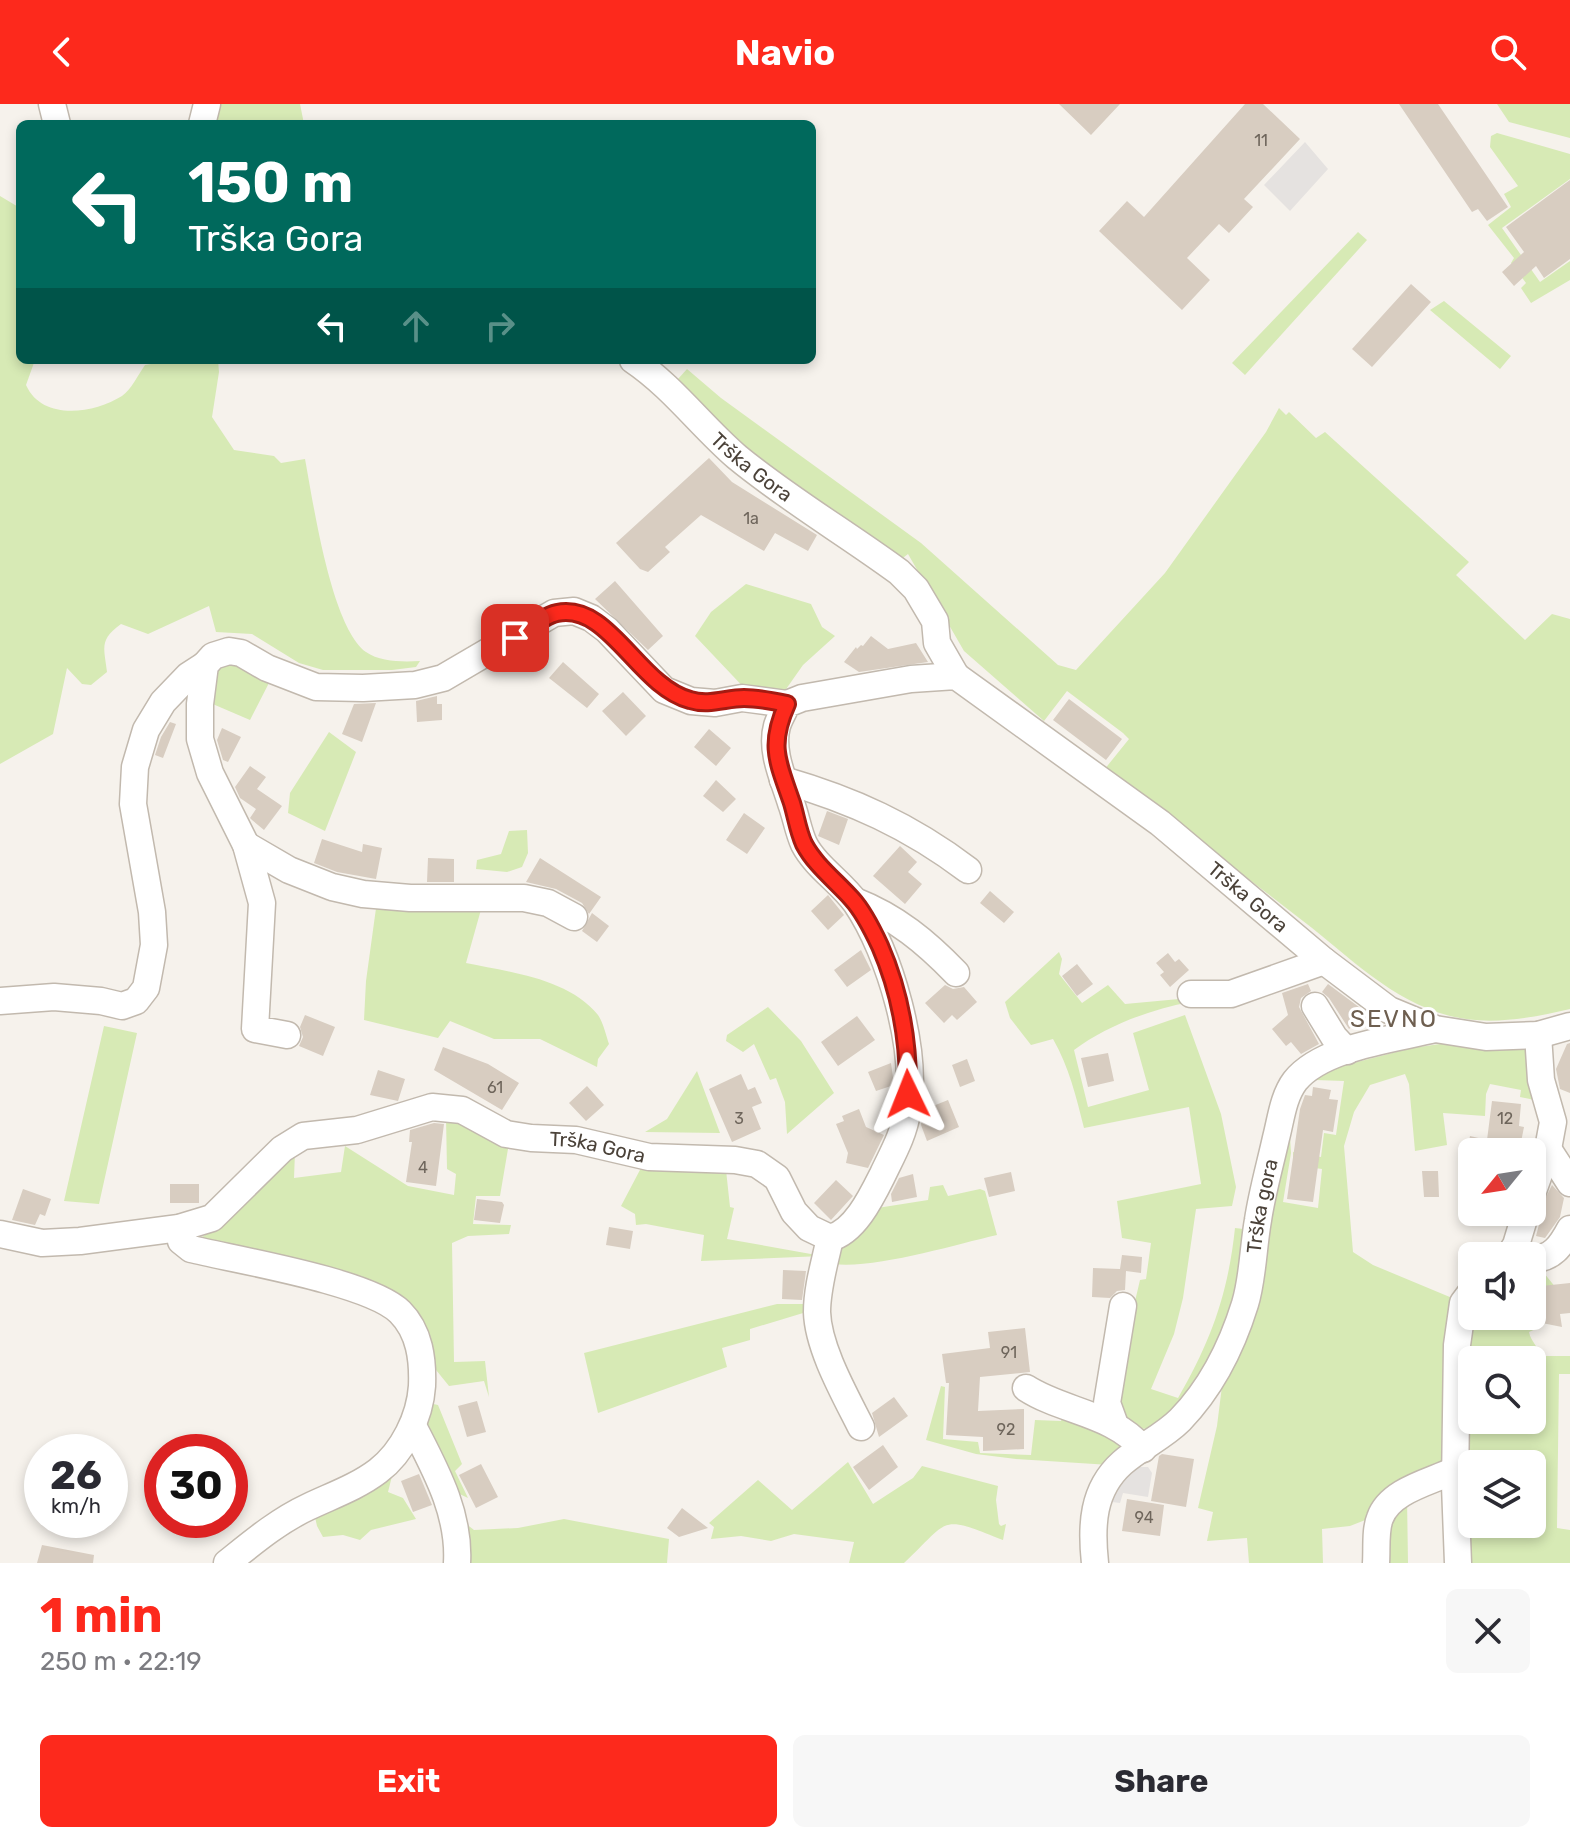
<!DOCTYPE html>
<meta charset="utf-8">
<style>
:root{--surface:#fff;--page:#f7f7f7;--text:#2b2b33;--muted:#7c7c81;--accent:#fd291c}
body{margin:0;font-family:Rubik,sans-serif;background:var(--page);color:var(--text);height:100vh;display:flex;flex-direction:column;font-size:30px;white-space:nowrap}
*{box-sizing:border-box;margin:0}
p{font-size:26px;color:var(--muted)}
.icon{flex:none;width:44px;height:44px;fill:none;stroke:currentColor;stroke-width:2;stroke-linecap:round;stroke-linejoin:round}
.map{position:relative;height:1459px;overflow:hidden}
.drawer{display:flex;flex-direction:column;background:var(--surface);flex:1}
.drawer>*{flex:none}
.top-card{position:absolute;left:16px;top:16px;width:800px;height:244px;border-radius:12px;box-shadow:0 4px 12px #0003;background:#00695c;color:#fff;overflow:hidden}
.needle{width:52px;rotate:240deg}
.buttons{position:absolute;left:1458px;top:1034px;display:grid;gap:16px}
.buttons a{display:grid;place-items:center;width:88px;height:88px;border-radius:12px;background:var(--surface);box-shadow:0 4px 12px #0003;font-size:40px}
.speed{position:absolute;left:24px;top:1330px;display:flex;gap:16px;font-size:40px;font-weight:700;text-align:center}
.speed>*{display:grid;place-content:center;width:104px;height:104px;border-radius:50%;background:var(--surface);box-shadow:0 4px 12px #0003;line-height:1}
.speed small{font-size:20px;font-weight:400}
.speed .limit{border:12px solid #d22;background:#fff;color:#111}
.pin{position:absolute;display:grid;place-items:center;width:68px;height:68px;color:#fff;margin:-34px;border-radius:16px;box-shadow:0 4px 12px #0006}
.me{position:absolute;width:88px;margin:-44px;rotate:358deg;stroke-linejoin:round;filter:drop-shadow(0 0 6px #0008)}
.turn{display:flex;align-items:center;gap:28px;height:168px;padding:0 40px;font-size:36px}
.turn .icon{width:104px;height:104px;stroke-width:2.5}
.turn b{display:block;font-size:56px;line-height:68px}
.lanes{display:flex;align-items:center;height:76px;padding:0 40px;background:#0003;justify-content:center;gap:40px;direction:ltr}
.lanes .off{opacity:.35}
.round{display:grid;place-items:center;flex:none;width:84px;height:84px;border-radius:12px;background:var(--page)}
.headline{display:flex;align-items:center;justify-content:space-between;height:136px;padding:0 40px}
h1{font-size:48px;font-weight:700;line-height:60px;color:var(--accent)}
.button{display:flex;gap:16px;margin-top:auto;padding:16px 40px}
.button a{flex:1;height:92px;border-radius:12px;background:var(--accent);color:#fff;font-size:32px;font-weight:700;line-height:92px;text-align:center}
.button a+a{background:var(--page);color:var(--text)}
header{display:flex;justify-content:space-between;align-items:center;height:104px;padding:0 40px;background:var(--accent);color:#fff;font-size:36px;font-weight:700}
.map>svg:first-child{display:block}
.green{fill:#d7eab5;fill-rule:evenodd}
.parking{fill:#e5e2e0}
.building{fill:#d8cdc1}
.lines{fill:none;stroke-linecap:round;stroke-linejoin:round}
.minor-casing{stroke:#c2b9ae;stroke-width:29}
.minor{stroke:#fff;stroke-width:26}
.route-casing{stroke:#a41b12;stroke-width:20}
.route{stroke:#fd291c;stroke-width:14}
.labels{text-anchor:middle;stroke-width:6;stroke-linejoin:round;paint-order:stroke}
.number-label{font-size:16px;fill:#6e655b}
.street-label{font-size:20px;fill:#4b4239;stroke:#fff}
.quarter-label{font-size:24px;letter-spacing:2px;fill:#6e5f50;stroke:#fff}
</style>
<header><svg class="icon" aria-label="back" viewBox="0 0 24 24"><path d="M15 5l-7 7 7 7"/></svg>Navio<svg class="icon" aria-label="search" viewBox="0 0 24 24"><circle cx="10" cy="10" r="6"/><path d="M15 15l6 6"/></svg></header>
<div class="map">
<svg width="1570" height="1459" viewBox="0 0 1570 1459">
<rect width="100%" height="100%" fill="#f6f2ec"/>
<!-- green -->
<path class="green" d="M212 0H300L304 20H206Z
M1497 0H1570V34L1509 18Z
M1497 29 1570 50V75L1502 124 1540 178 1570 157V176L1531 199 1521 184 1526 179 1511 159 1514 154 1488 121 1511 103 1504 90 1518 82 1490 43 1491 32Z
M0 92 20 104V256H35L26 281C42 317 93 310 122 292 131 286 138 271 145 261L174 256H218L219 268 212 313 234 346 274 352 281 359 305 355C313 397 331 523 366 548 380 558 403 558 420 557L416 563 392 566H323L299 559 252 530 216 528 209 502 148 530 121 520C99 536 104 543 107 568L91 581 82 580 67 564 53 630 0 660Z
M1358 128 1367 136 1245 271 1232 259Z
M1444 197 1511 252 1500 265 1430 206Z
M687 265 721 294 921 439 1058 561 1076 566 1165 469 1266 328 1279 304 1286 311 1289 308 1316 334 1325 328 1469 458 1456 471 1525 536 1552 510 1570 515V905C1532 914 1489 922 1450 912 1390 896 1350 853 1303 817 1237 766 1171 715 1104 666L1129 635 1123 629 1067 587 1044 617 964 547 908 450 895 460 751 361 676 282 678 275Z
M746 480 811 500 822 523 835 532 803 561 784 588 750 590 695 532 711 508Z
M225 554 272 573 250 616 208 598 212 563Z
M329 628 356 648 325 727 288 709 290 689Z
M527 726 528 749 522 763 507 768 476 765 477 756 501 750 509 727Z
M377 797 482 802 466 859C509 868 568 874 598 911 603 918 606 931 609 940L598 955 597 963 540 935H494L450 917 438 934 364 916 366 877Z
M1059 848 1062 855 1059 870 1082 899 1108 881 1125 900 1190 894 1191 898C1151 905 1106 922 1074 946L1088 1003 1149 986 1133 929 1185 911 1221 1010 1236 1083 1232 1102 1196 1105 1183 1194 1174 1230 1151 1285 1178 1294C1211 1237 1228 1190 1235 1124L1252 1126 1232 1213 1186 1296 1149 1324C1133 1328 1125 1314 1116 1303L1124 1244 1140 1176 1146 1175 1151 1139 1122 1134 1117 1097 1201 1080 1189 1003 1084 1024C1076 992 1069 963 1053 935L1031 941 1010 914 1005 898Z
M768 903 801 937 834 989 787 1030 785 998 776 974 770 976 754 940 743 948 726 937 727 931Z
M104 922 137 929 99 1100 64 1097Z
M1531 936 1539 997 1520 993 1521 986 1490 980 1486 990 1485 1012 1443 1009 1447 1041 1415 1047 1409 980 1405 970 1370 981 1354 1008 1344 1042 1353 1148 1373 1161 1457 1196 1446 1361 1373 1413 1350 1422 1322 1425 1323 1459H1249L1247 1434 1207 1437 1213 1408 1198 1404 1217 1322 1224 1266 1270 1093 1290 1033 1291 1049 1283 1098 1318 1104 1322 1065 1293 1061V1048L1321 1053 1324 1029 1336 1031 1344 977 1315 976 1326 966 1412 944 1454 938Z
M697 967 720 1029 645 1028 667 1015Z
M446 1013 509 1039 500 1092H476L473 1120 511 1121 509 1130 468 1132 452 1139 454 1258 485 1257 489 1293 484 1277 449 1282 432 1261 411 1209 199 1135 229 1115 295 1048 294 1074 341 1068 345 1042 408 1082 454 1091 456 1070 447 1065Z
M641 1064 726 1066 730 1103 734 1104 727 1135 822 1152 701 1157 704 1131 646 1120 636 1121 635 1110 621 1102Z
M943 1081 948 1092 980 1085 985 1087 997 1131C953 1141 876 1165 833 1160L838 1139 871 1105 928 1096 930 1083Z
M1536 1159 1556 1184 1538 1204V1224L1529 1228C1531 1238 1538 1242 1541 1252H1570V1270H1559L1557 1424 1570 1426V1459H1463L1465 1218 1472 1212H1532V1160ZM1472 1256H1532V1316H1472ZM1472 1360H1532V1420H1472Z
M777 1200H812L813 1206 750 1225V1236L722 1244 727 1263 598 1309 584 1249Z
M941 1282 945 1283 943 1335 978 1338 980 1349 1031 1351 1035 1316 1061 1317 1063 1306 1131 1339 1110 1361 1016 1355 976 1350 926 1336Z
M424 1298 438 1301 462 1360 455 1367 468 1394 449 1385 419 1314Z
M848 1358 873 1400 913 1374 922 1362 998 1382 996 1396 999 1420 1001 1422 1006 1420 1003 1436C938 1410 951 1415 904 1459H849L854 1438 794 1430 771 1437 741 1432 711 1435 714 1423 709 1419 758 1376 792 1406Z
M393 1368 388 1388 403 1394 416 1415 371 1426 360 1436 343 1431 323 1433 317 1422 315 1413Z
M1407 1393 1408 1459H1383L1386 1428Z
M564 1415 669 1435 667 1459H466L465 1419 474 1426 518 1424Z"/>
<!-- parking -->
<path class="parking" d="M1305 38 1328 65 1290 107 1264 81Z
M1134 1363H1148L1152 1369 1148 1393 1123 1389 1120 1399 1104 1397Z"/>
<!-- building -->
<path class="building" d="M1059 0H1120L1091 31Z
M1245 0H1263L1300 35 1244 95 1253 103 1229 129 1219 120 1187 154 1210 176 1182 206 1099 127 1127 97 1144 113Z
M1399 0H1438L1508 103 1487 117 1478 105 1472 108Z
M1570 76V155L1544 174 1536 162 1514 182 1502 168 1524 148 1506 123Z
M1411 180 1431 198 1372 263 1352 245Z
M709 354 732 378 817 431 808 447 775 429 764 447 701 411 665 443 670 448 648 468 640 465 616 439Z
M615 477 663 532 648 546 595 495Z
M871 532 888 545 916 539 928 558 859 568 844 558 856 543 857 545 861 541 863 542Z
M563 558 599 590 587 604 549 574Z
M623 588 646 612 626 632 602 607Z
M437 592V600H442V616L417 618 416 597Z
M1069 595 1122 635 1106 656 1053 616Z
M376 599 362 638 342 630 354 600Z
M170 618 176 620 163 654 155 651 161 633Z
M222 624 241 633 228 658 223 656 217 636Z
M709 625 731 644 716 662 694 643Z
M250 662 266 673 257 685 282 702 264 726 252 716 250 714 256 705 240 694 235 683Z
M716 676 736 695 723 708 703 692Z
M827 707 848 715 839 741 818 732Z
M744 709 765 724 747 750 726 736Z
M322 735 362 748 363 740 382 744 376 775 337 768 314 759Z
M900 742 917 758 908 768 922 780 905 800 873 772Z
M428 754 454 755V778H427Z
M540 754 601 793 589 810 582 799 556 785 526 778Z
M990 787 1014 808 1004 819 980 799Z
M828 791 844 811 828 826 811 807Z
M592 809 609 822 597 838 582 827Z
M861 846 871 866 847 883 834 866Z
M1168 849 1175 858 1179 855 1189 866 1170 883 1160 871 1164 868 1156 859Z
M1077 860 1093 880 1077 892 1062 872Z
M1308 880 1311 887 1301 894 1299 903 1319 940 1301 950 1291 938 1286 942 1272 925 1288 911 1282 889Z
M1328 880 1363 906 1356 914 1353 913 1357 919 1349 925 1329 894 1322 888Z
M945 881 953 885 964 883 977 898 957 916 952 911 944 919 925 899Z
M305 911 335 923 323 952 299 942 303 933 300 923Z
M857 912 875 936 838 962 821 938Z
M1570 939V989L1560 985 1556 965 1567 940Z
M443 943 488 960 519 979 502 1006 434 966Z
M1108 949 1114 977 1088 983 1081 954Z
M967 955 975 977 960 983 952 961Z
M891 959 894 981 876 987 868 968Z
M378 966 405 975 398 997 370 991Z
M741 970 748 986 755 983 762 999 752 1003 761 1025 732 1038 709 985Z
M587 982 604 1001 586 1017 569 999Z
M1313 983 1331 986 1329 995 1338 996 1333 1028 1323 1026 1313 1098 1287 1095 1300 1005 1305 991 1312 992Z
M948 996 959 1023 927 1037 921 1021 923 1006Z
M1492 997 1521 1000 1519 1022 1524 1023 1519 1048H1467L1470 1032 1487 1036Z
M859 1005 866 1023 884 1031 868 1064 846 1059 848 1049 836 1020 844 1017 842 1012Z
M434 1019 444 1020 436 1082 406 1078 412 1038H409L410 1026Z
M1422 1067H1438L1439 1093H1424Z
M1011 1068 1015 1087 989 1093 984 1074Z
M913 1070 917 1093 892 1098 891 1090 899 1074Z
M836 1076 853 1092 831 1116 814 1099Z
M170 1080H199V1099H170Z
M1552 1081 1564 1094 1560 1113 1545 1134 1536 1132 1541 1113V1103Z
M23 1085 51 1095 45 1112 40 1110 35 1121 12 1116Z
M477 1095 502 1098 504 1101 500 1119 474 1116Z
M609 1123 633 1127 630 1145 606 1141Z
M1122 1151 1142 1153 1141 1169 1126 1167 1125 1186 1117 1187 1110 1194 1092 1193 1093 1164 1120 1165Z
M783 1166 806 1167 802 1196 782 1195Z
M1570 1179V1209L1560 1210 1562 1223 1532 1217V1183Z
M1025 1224 1030 1268 980 1273 978 1307 1024 1305V1345L983 1347V1333L946 1331 949 1279H946L942 1250 990 1244 988 1228Z
M894 1293 908 1312 879 1333 872 1309Z
M477 1297 486 1328 467 1333 458 1302Z
M883 1341 898 1363 869 1386 853 1363Z
M1162 1350 1194 1355 1186 1403 1151 1397 1159 1352Z
M481 1360 498 1393 476 1404 459 1371Z
M419 1370 432 1401 413 1408 401 1377Z
M1127 1395 1164 1401 1160 1432 1122 1427Z
M682 1404 708 1424 679 1433 667 1424Z
M42 1441 94 1451 93 1459H37Z"/>
<g class="lines">
<!-- minor casing -->
<g class="minor-casing">
<g id="minor">
<path d="M52 0 57 20"/>
<path d="M202 20 207 0"/>
<path id="s1" d="M633 256C673 283 701 322 737 353 788 395 846 429 899 468L916 485 935 517 937 539 956 572"/>
<path d="M783 676C852 696 910 722 968 766"/>
<path d="M246 741 289 766 332 783 363 790 410 794H524L548 799 574 813"/>
<path d="M855 797C896 813 926 838 956 869"/>
<path d="M1191 890H1231L1324 857"/>
<path d="M0 897 54 893 101 897 122 902 136 897 146 884 154 841 152 808 133 700 135 663 146 626 163 598 188 572 205 561"/>
<path d="M1315 902 1334 933 1347 947"/>
<path d="M287 931 255 925 262 799 246 741 210 669 200 635V600L205 561 213 552 229 547 241 549 267 564 316 583 363 584 415 581 443 574 554 509 574 507 591 514 607 526 664 586 691 597 715 599 742 594 787 600"/>
<path d="M1548 1045 1570 1079"/>
<path d="M1532 1090 1548 1045 1553 1018 1541 976 1538 931"/>
<path d="M179 1124 181 1137 191 1145C237 1156 370 1178 400 1208 420 1228 423 1256 422 1282 420 1313 403 1348 378 1367 357 1383 331 1392 308 1403 278 1417 252 1439 227 1459"/>
<path id="s2" d="M0 1130 42 1139 80 1137 179 1124 212 1114 282 1045 303 1032 357 1026 432 1003 462 1006 506 1030 531 1034 576 1036 649 1053 735 1056 757 1060 777 1074 794 1108 809 1124 830 1134C855 1128 872 1092 883 1070 892 1051 904 1030 907 1008 919 948 890 849 856 799 841 778 816 763 804 740 798 727 796 712 791 699 784 676 770 647 777 622 779 615 784 607 787 600L802 594 911 575 956 572 1160 719 1324 857 1389 906 1435 925 1486 933 1538 931 1570 922"/>
<path d="M830 1134C825 1158 817 1183 817 1208 818 1244 845 1291 861 1323"/>
<path d="M1509 1152 1516 1141 1526 1108"/>
<path d="M1532 1155C1552 1155 1561 1142 1570 1125"/>
<path d="M1026 1284C1063 1308 1113 1309 1143 1345"/>
<path d="M1115 1321 1107 1299 1123 1202"/>
<path d="M413 1322C435 1365 460 1409 457 1459"/>
<path id="s3" d="M1095 1459C1091 1422 1092 1386 1122 1359 1140 1343 1163 1333 1180 1316 1211 1284 1232 1242 1245 1200 1253 1174 1253 1144 1258 1116 1262 1089 1270 1061 1276 1034 1281 1015 1283 993 1295 977 1322 943 1395 935 1435 925"/>
<path d="M1376 1459C1377 1445 1375 1426 1380 1414 1390 1386 1431 1378 1455 1366"/>
<path d="M1458 1459 1455 1381 1457 1241 1463 1199 1472 1187"/>
</g>
</g>
<!-- minor -->
<use href="#minor" class="minor"/>
</g>
<g class="lines">
<!-- route casing -->
<g class="route-casing">
<path id="route" d="M515 534C528 526 543 512 557 509 609 498 638 582 690 596 709 602 726 594 744 594 759 594 773 597 787 600 768 642 778 658 792 699 796 712 798 727 804 740 815 761 836 777 852 795 863 807 873 827 880 842 900 888 909 940 908 990"/>
</g>
<!-- route -->
<use href="#route" class="route"/>
</g>
<g class="labels">
<!-- number labels -->
<g class="number-label">
<text x="1261" y="42">11</text>
<text x="751" y="420">1a</text>
<text x="495" y="989">61</text>
<text x="739" y="1020">3</text>
<text x="1505" y="1020">12</text>
<text x="423" y="1069">4</text>
<text x="1009" y="1254">91</text>
<text x="1006" y="1331">92</text>
<text x="1144" y="1419">94</text>
</g>
<!-- street labels -->
<g class="street-label">
<text dy="7" stroke="none"><textPath href="#s1" startOffset="160">Trška Gora</textPath></text>
<text dy="7" stroke="none"><textPath href="#s2" startOffset="2048">Trška Gora</textPath></text>
<text dy="7" stroke="none"><textPath href="#s2" startOffset="644">Trška Gora</textPath></text>
<text dy="7" stroke="none"><textPath href="#s3" startOffset="414">Trška gora</textPath></text>
</g>
<!-- quarter labels -->
<g class="quarter-label">
<text x="1394" y="923">SEVNO</text>
</g>
</g>
</svg>
<div class="buttons">
<a><svg class="needle" viewBox="-14 -14 28 28"><path d="M0-13l5 13h-10z" fill="#e53935"/><path d="M0 13l5-13h-10z" fill="#7c7c81"/></svg></a>
<a><svg class="icon" aria-label="sound" viewBox="0 0 24 24"><path d="M4 9h4l5-4v14l-5-4H4zM17 9q2 3 0 6"/></svg></a>
<a><svg class="icon" aria-label="search" viewBox="0 0 24 24"><circle cx="10" cy="10" r="6"/><path d="M15 15l6 6"/></svg></a>
<a><svg class="icon" aria-label="layers" viewBox="0 0 24 24"><path d="M12 4l9 5-9 5-9-5zM3 14l9 5 9-5"/></svg></a>
</div>
<div class="speed"><div>26<small>km/h</small></div><div class="limit">30</div></div>
<div class="pin" style="left:515px;top:534px;background:#d93025"><svg class="icon" aria-label="arrive" viewBox="0 0 24 24"><path d="M6 21V4h12l-3 4 3 4H6"/></svg></div>
<svg class="me" style="left:908px;top:990px" viewBox="-20 -20 40 40"><path d="M0-17L14 15 0 8-14 15z" fill="#fd291c" stroke="#fff" stroke-width="4"/></svg>
<div class="top-card">
<div class="turn"><svg class="icon" aria-label="left" viewBox="0 0 24 24"><path d="M17 20v-9H6M10 6l-5 5 5 5"/></svg><div><b>150 m</b>Trška Gora</div></div>
<div class="lanes"><svg class="icon" aria-label="left" viewBox="0 0 24 24"><path d="M17 20v-9H6M10 6l-5 5 5 5"/></svg><svg class="icon off" aria-label="ahead" viewBox="0 0 24 24"><path d="M12 20V5M6 11l6-6 6 6"/></svg><svg class="icon off" aria-label="right" viewBox="0 0 24 24"><path d="M7 20v-9h11M14 6l5 5-5 5"/></svg></div>
</div>
</div>
<section class="drawer">
<div class="headline"><div><h1>1 min</h1><p>250 m · 22:19</p></div><a class="round"><svg class="icon" aria-label="close" viewBox="0 0 24 24"><path d="M6 6l12 12M18 6L6 18"/></svg></a></div>
<div class="button"><a>Exit</a><a>Share</a></div>
</section>
